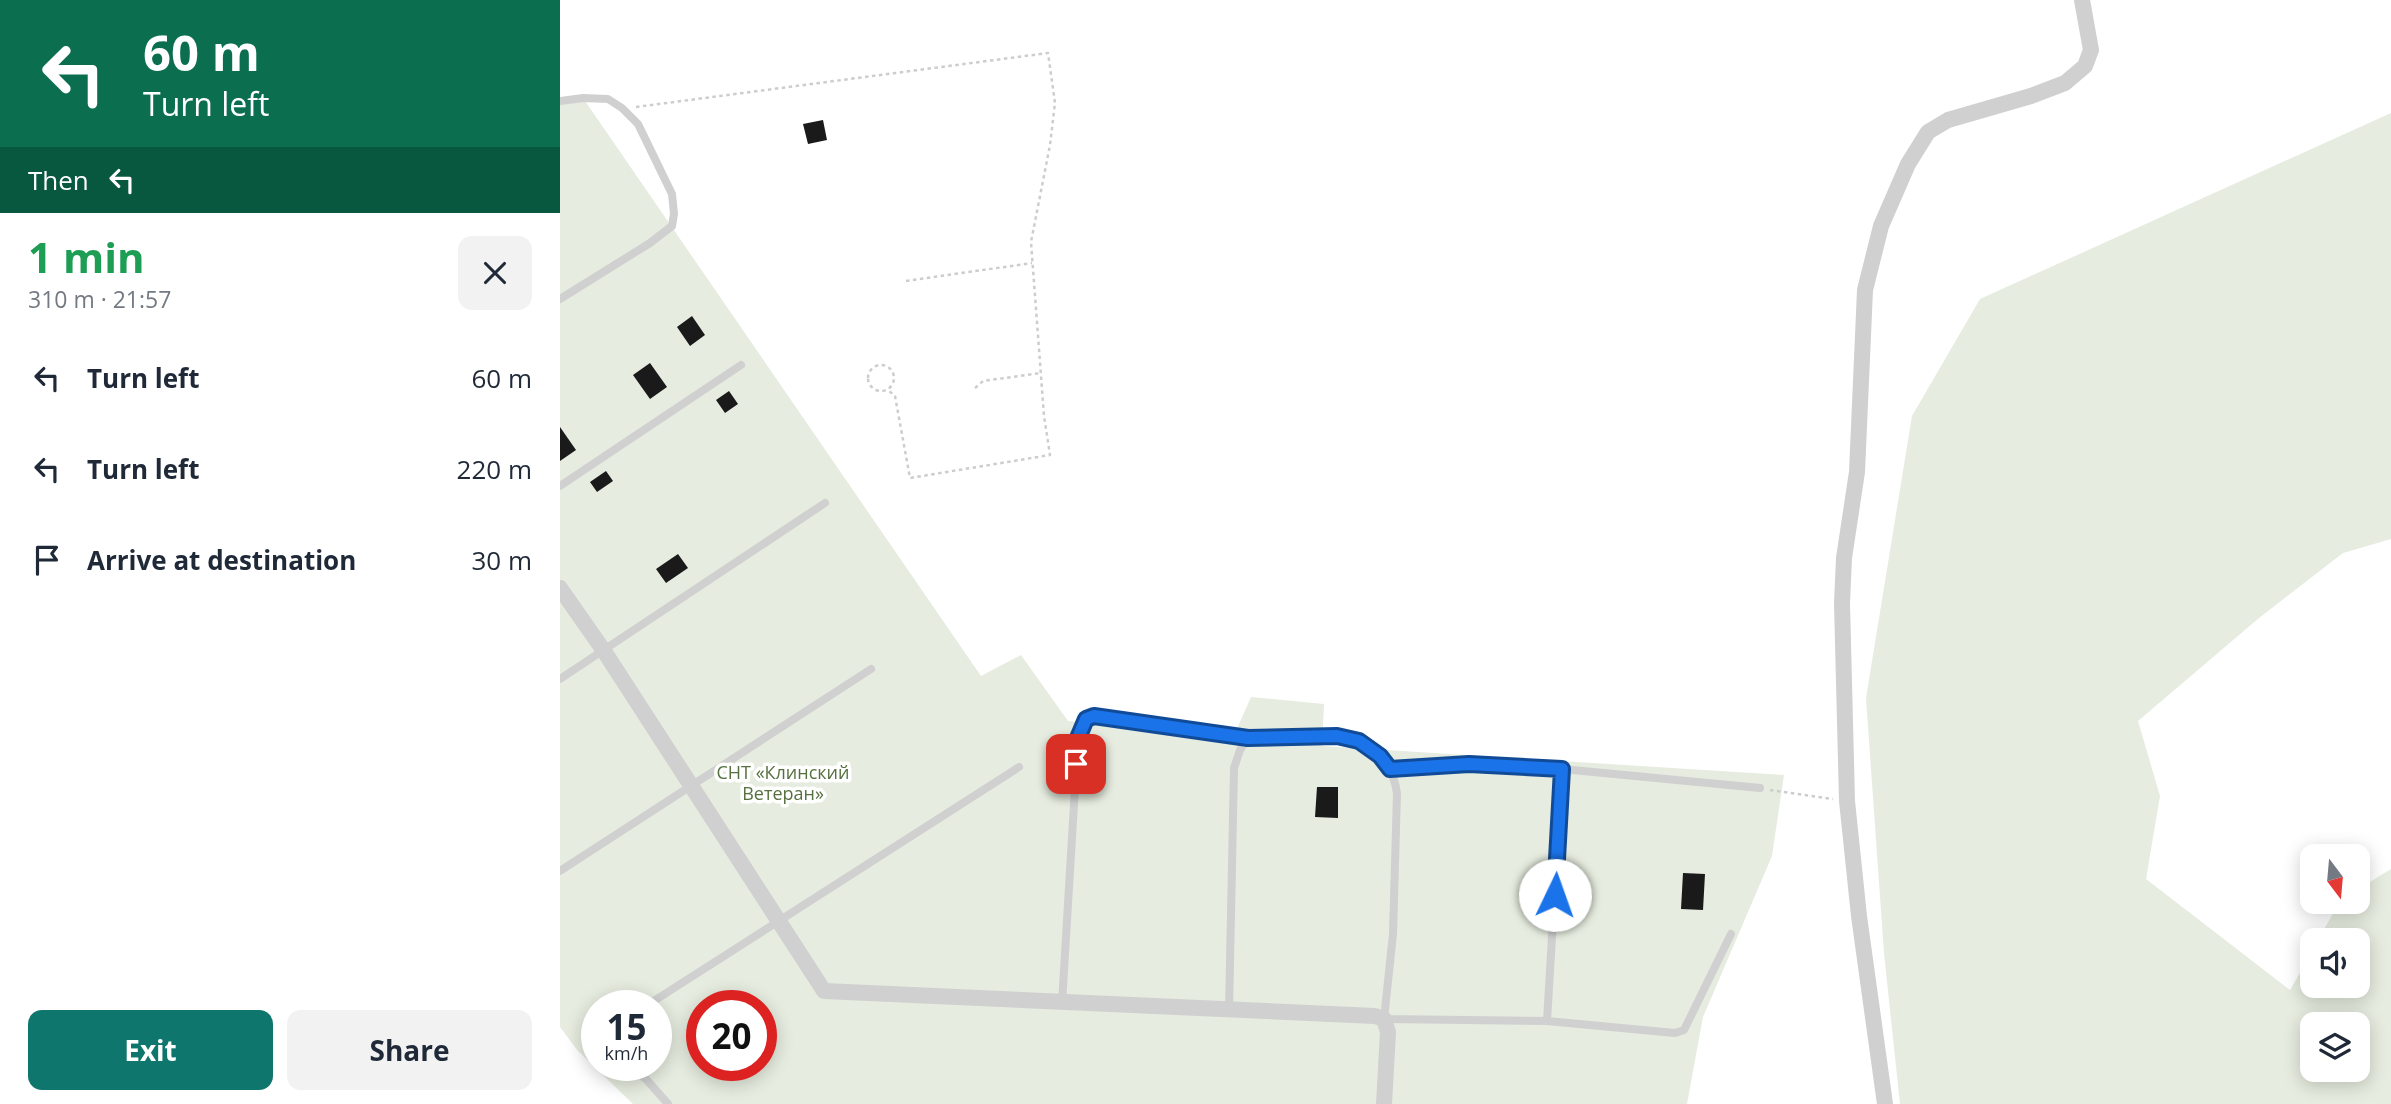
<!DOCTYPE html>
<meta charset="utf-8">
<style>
:root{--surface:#fff;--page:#f2f2f3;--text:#1f2937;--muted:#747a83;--accent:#0f766e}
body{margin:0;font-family:"Open Sans",sans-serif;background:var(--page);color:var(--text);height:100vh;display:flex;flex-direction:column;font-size:26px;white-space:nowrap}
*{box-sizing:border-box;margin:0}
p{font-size:23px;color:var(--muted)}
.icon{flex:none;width:38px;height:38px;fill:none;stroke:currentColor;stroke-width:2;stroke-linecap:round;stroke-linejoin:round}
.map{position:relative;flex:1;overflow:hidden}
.sheet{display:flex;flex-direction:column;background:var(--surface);width:560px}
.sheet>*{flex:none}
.guide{background:#0b6e4f;color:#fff;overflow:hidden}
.needle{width:46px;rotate:164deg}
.controls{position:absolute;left:1740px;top:844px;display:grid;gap:14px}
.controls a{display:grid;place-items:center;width:70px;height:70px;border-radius:14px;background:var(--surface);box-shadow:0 4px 18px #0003;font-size:35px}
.speed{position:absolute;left:21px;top:990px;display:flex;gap:14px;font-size:35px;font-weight:700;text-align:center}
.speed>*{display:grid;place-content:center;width:91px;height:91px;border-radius:50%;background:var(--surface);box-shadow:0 4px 18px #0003;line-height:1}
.speed small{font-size:18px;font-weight:400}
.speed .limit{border:10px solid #d22;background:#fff;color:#111}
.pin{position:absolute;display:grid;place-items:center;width:60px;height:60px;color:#fff;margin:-30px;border-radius:14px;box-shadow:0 4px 10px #0006}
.me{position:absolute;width:77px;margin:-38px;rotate:3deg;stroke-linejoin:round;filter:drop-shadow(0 0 5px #0008)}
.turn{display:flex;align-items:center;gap:24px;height:147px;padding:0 28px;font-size:32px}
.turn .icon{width:91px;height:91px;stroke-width:2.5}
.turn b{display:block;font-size:49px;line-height:60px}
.then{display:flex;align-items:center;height:66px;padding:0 28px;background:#0003;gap:14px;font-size:26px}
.round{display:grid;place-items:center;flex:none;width:74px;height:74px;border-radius:14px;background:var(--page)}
.overview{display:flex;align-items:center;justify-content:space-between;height:119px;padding:0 28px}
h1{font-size:42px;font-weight:700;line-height:52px;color:#1e9e55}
.button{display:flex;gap:14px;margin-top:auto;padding:14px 28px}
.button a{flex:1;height:80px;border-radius:14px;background:var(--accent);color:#fff;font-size:28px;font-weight:700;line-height:80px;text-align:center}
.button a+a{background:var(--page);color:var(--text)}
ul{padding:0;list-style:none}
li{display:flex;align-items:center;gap:21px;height:91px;padding:0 28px}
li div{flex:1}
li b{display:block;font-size:26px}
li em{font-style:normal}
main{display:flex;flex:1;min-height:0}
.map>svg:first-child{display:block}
.green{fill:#e6ecdf;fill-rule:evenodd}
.building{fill:#1a1a1a}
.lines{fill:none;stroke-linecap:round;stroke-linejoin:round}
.path{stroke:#cdcdcd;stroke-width:2.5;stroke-dasharray:3.5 3.5;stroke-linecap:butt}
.service{stroke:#d0d0d0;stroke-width:8}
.minor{stroke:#d0d0d0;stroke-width:16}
.route-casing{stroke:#114b97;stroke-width:18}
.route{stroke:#1a73e8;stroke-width:12}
.labels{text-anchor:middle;stroke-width:7;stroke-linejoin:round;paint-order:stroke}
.park-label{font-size:18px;fill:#56703f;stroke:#fff}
</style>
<main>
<section class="sheet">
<div class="guide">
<div class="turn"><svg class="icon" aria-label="left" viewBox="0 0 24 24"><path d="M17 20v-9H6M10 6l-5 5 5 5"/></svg><div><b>60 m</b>Turn left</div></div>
<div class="then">Then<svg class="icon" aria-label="left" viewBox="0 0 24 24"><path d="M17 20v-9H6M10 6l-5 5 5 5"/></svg></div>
</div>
<div class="overview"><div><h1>1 min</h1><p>310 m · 21:57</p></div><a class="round"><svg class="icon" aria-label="close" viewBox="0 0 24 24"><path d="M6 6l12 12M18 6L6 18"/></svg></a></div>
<ul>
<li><svg class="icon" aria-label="left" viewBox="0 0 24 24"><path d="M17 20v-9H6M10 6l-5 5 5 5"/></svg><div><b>Turn left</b></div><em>60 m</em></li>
<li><svg class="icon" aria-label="left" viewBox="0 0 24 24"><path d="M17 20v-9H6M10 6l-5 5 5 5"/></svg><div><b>Turn left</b></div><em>220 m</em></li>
<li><svg class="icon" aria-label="arrive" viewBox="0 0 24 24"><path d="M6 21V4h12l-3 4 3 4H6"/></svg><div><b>Arrive at destination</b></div><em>30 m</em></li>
</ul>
<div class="button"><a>Exit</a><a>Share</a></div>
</section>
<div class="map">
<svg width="1831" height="1104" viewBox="0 0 1831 1104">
<rect width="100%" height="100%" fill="#fff"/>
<!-- green -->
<path class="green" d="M23 98 421 676 461 655 508 721 672 740 691 697 764 704 762 746 1224 775 1212 856 1143 1017 1127 1104H73L18 1051 0 1027V101ZM37 1006H96V1066H37ZM142 1006H201V1066H142Z
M1831 113V539L1783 553 1699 618 1578 721 1600 796 1586 879 1730 990 1752 952V985H1797V940H1758L1780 901H1797V890L1831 869V1104H1340L1324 953 1306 698 1352 416 1420 299ZM1752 1024H1797V1069H1752Z"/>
<!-- building -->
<path class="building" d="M263 120 267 140 248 144 243 124Z
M132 316 145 335 130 346 117 327Z
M90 363 107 387 90 399 73 375Z
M169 391 178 404 165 413 156 400Z
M0 427 16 450 0 461Z
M46 471 53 481 37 492 30 482Z
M118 554 128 568 106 583 96 569Z
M757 787H778V818L755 817Z
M1123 873 1145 874 1143 910 1121 909Z"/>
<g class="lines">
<!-- path -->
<path class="path" d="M76 107 488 53 495 103 490 145 471 242 484 416 490 455 350 478 335 396 328 390
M346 281 472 263
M308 378a13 13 0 1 1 26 0a13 13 0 1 1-26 0Z
M415 388 423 381 481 373
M1210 790 1273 799"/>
<!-- service -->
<path class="service" d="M0 101 23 98 48 99 62 108 78 124 112 194 114 214 112 226 90 243 0 299
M0 486 181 365
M0 679 265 503
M830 769 909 763 1002 769 1200 788
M0 871 311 669
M502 1003 518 738 526 719 534 716 688 738
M86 1006 459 767
M669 1010 674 768 680 750 688 738C702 737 717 738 731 738 746 738 760 736 775 736 807 737 833 763 837 793L833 934 824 1019 987 1021 1115 1033 1124 1030 1171 934
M987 1021 1002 769
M66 1066 86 1079 108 1104"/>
<!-- minor -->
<path class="minor" d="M0 588 44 651 264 991 815 1016 824 1019 828 1032 824 1104
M1325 1104 1299 916 1287 801 1282 603 1284 558 1297 472 1305 290 1321 226 1348 164 1368 132 1388 120 1471 96 1505 83 1525 66 1531 50 1522 0"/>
</g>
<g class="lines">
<!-- route casing -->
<g class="route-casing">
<path id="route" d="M516 764 518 738 526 719 534 716 688 738 777 736 799 741 820 756 830 769 909 764 1002 769 995 895"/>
</g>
<!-- route -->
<use href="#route" class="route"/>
</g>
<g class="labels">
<!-- park labels -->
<g class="park-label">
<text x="223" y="779">СНТ «Клинский<tspan x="223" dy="21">Ветеран»</tspan></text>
</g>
</g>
</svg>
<div class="controls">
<a><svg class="needle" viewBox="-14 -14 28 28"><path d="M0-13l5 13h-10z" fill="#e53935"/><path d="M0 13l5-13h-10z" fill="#747a83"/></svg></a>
<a><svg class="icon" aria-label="sound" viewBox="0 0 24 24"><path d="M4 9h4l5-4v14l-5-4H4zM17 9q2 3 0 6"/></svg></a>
<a><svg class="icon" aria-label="layers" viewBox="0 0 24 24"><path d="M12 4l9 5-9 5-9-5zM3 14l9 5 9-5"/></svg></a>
</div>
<div class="speed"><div>15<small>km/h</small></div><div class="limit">20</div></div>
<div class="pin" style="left:516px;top:764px;background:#d93025"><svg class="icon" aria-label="arrive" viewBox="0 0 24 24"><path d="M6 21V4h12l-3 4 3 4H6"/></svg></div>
<svg class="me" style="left:995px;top:895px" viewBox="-20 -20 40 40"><circle r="19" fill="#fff"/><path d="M0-13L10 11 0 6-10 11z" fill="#1a73e8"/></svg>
</div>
</main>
